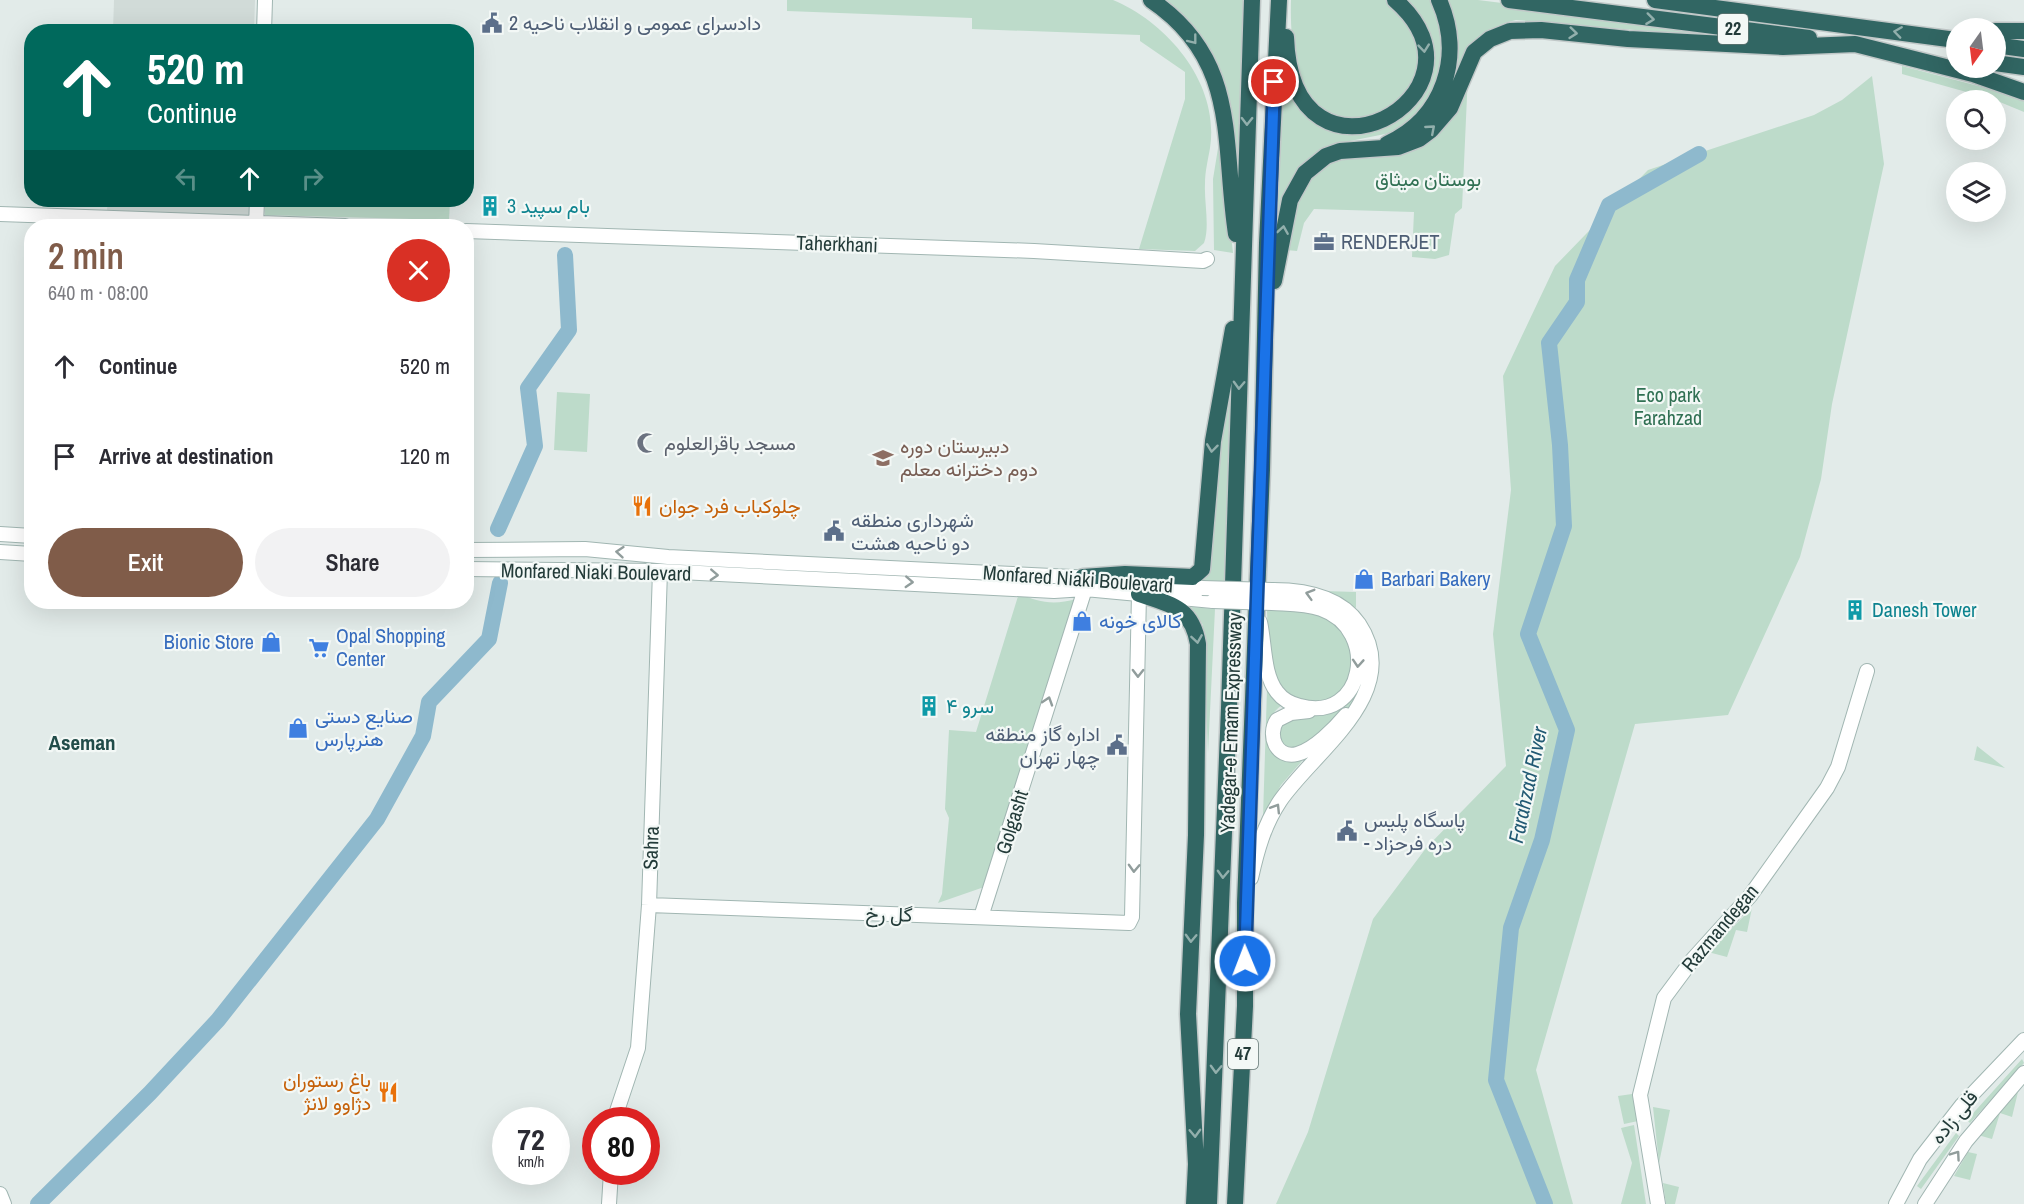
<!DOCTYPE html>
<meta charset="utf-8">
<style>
:root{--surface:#fff;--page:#f2f2f3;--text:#2b2b33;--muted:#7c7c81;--accent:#805c49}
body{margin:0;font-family:"Archivo Narrow",Vazirmatn,sans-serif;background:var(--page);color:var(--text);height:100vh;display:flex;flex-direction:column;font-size:22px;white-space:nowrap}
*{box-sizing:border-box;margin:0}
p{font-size:20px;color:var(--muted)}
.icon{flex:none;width:33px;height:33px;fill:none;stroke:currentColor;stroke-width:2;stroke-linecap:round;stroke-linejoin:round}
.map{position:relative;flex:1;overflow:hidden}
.drawer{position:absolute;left:24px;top:219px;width:450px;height:390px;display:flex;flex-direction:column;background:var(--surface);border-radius:24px;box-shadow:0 6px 24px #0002}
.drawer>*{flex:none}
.hud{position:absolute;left:24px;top:24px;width:450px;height:183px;border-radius:24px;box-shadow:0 6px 24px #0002;background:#00695c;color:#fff;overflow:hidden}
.needle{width:39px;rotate:194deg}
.tools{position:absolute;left:1946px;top:18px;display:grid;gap:12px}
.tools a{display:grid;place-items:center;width:60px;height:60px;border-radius:50%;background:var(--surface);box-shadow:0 6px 24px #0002;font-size:30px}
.speed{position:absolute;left:492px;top:1107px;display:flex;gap:12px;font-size:30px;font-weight:700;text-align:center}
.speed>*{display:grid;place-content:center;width:78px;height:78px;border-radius:50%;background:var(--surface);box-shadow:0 6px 24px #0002;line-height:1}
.speed small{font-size:15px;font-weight:400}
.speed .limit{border:9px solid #d22;background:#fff;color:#111}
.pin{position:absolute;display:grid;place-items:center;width:51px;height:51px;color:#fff;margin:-26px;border:3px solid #fff;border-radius:50%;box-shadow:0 2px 6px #0007}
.me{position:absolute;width:66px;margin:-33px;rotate:359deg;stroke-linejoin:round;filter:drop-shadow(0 0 4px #0008)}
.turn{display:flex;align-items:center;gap:21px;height:126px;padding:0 24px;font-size:27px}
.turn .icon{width:78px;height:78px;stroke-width:2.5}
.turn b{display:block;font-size:42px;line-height:51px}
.lanes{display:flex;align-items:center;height:57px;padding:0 24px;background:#0003;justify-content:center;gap:30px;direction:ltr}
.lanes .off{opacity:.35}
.round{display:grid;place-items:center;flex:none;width:63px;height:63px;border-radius:32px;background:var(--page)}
.overview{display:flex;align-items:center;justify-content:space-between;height:102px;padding:0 24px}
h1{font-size:36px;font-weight:600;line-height:45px;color:var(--accent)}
.primary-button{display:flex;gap:12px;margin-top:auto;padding:12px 24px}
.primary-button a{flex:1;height:69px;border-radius:36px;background:var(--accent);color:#fff;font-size:24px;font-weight:600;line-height:69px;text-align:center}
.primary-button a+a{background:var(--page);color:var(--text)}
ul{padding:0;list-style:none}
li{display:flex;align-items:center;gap:18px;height:90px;padding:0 24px}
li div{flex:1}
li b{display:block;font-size:22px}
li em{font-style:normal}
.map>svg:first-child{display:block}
.built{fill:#d1dbd8}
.green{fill:#bddbca}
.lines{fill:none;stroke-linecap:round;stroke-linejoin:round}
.river{stroke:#8eb9cd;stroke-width:16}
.secondary-casing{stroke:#a1b6b2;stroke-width:16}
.highway-casing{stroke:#c1c8c8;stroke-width:19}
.secondary{stroke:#fff;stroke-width:14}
.highway{stroke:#316663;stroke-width:16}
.secondary-bridge-casing{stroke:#a1b6b2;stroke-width:16;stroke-linecap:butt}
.secondary-bridge{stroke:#fff;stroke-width:14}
.oneway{stroke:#92afac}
.oneway2{stroke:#919d9c}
.route-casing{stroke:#114b97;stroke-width:15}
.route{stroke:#1a73e8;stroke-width:10}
.labels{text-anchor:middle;stroke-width:4.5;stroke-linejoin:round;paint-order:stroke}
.shield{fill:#f3f8f6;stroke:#617472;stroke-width:1.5}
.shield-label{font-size:18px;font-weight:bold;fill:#233b39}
.service-label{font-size:20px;fill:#4e5e75;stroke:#f3f8f6;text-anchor:start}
.park-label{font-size:20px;fill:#307053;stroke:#f3f8f6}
.culture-label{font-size:20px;fill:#0d838f;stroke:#f3f8f6;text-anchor:start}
.street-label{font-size:20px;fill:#233b39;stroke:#f3f8f6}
.worship-label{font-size:20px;fill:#5b616d;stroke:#f3f8f6;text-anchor:start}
.education-label{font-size:20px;fill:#785e54;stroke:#f3f8f6;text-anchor:start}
.food-label{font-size:20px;fill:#c56008;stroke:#f3f8f6;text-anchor:start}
.shop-label{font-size:20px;fill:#366cbe;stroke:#f3f8f6;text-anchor:start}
.neighbourhood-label{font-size:21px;font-weight:bold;fill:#214c49;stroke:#f3f8f6}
.water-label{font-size:21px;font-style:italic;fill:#215973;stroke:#f3f8f6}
</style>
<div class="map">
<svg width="2024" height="1204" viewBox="0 0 2024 1204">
<rect width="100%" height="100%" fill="#e2ebe9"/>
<!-- built -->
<path class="built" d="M114 0H255L254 31H113Z
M108 200H251L250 217 107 210Z"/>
<!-- green -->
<path class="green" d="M787 0H1113C1168 23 1220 84 1210 148 1208 160 1205 171 1205 184 1204 202 1210 227 1204 243L1195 251 1139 249 1185 99V72L1140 41V35L972 29V18L787 11Z
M1158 0H1244L1236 207 1226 99Z
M1291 0H1385L1396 7 1421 51 1412 90 1365 122C1354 120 1338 120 1328 115 1293 100 1290 33 1291 0Z
M1403 0H1436L1445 56 1430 99 1405 124 1390 133 1335 144 1307 161 1292 178 1283 204 1275 253 1282 29 1287 77 1332 127 1410 108 1425 26 1415 10Z
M1449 0H1478L1535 7 1756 40 1516 20C1471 30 1466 61 1448 98L1456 30Z
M1902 66 2024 98V112L1995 100 1902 74Z
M1468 74 1462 208 1455 214 1449 255 1435 259 1412 257 1414 212 1314 209 1304 223 1297 251 1286 250C1293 218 1301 162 1342 156 1354 154 1367 155 1379 155Z
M1872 76 1884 164 1832 404 1821 479 1800 557 1728 715 1635 724 1536 1070 1573 1204H1276L1308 1132 1373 919 1426 848 1506 766 1493 634 1511 490 1503 376 1555 266 1648 170 1814 115 1842 100Z
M1220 136 1233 253 1214 250 1213 179Z
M265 200H450L449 220 265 215Z
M1232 347 1224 585 1186 583 1197 579Z
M557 392 590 394 587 452 554 450Z
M1324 591 1356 592V608Z
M1019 593C1038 603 1055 605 1076 599L987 886 938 903 942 894 949 818 945 809 949 730 976 732Z
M1191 607 1215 609 1208 753 1203 625Z
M1267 611C1286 611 1308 609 1326 617 1366 634 1363 703 1310 702 1301 702 1297 702 1289 696 1285 692 1278 688 1276 683 1267 662 1268 633 1267 611Z
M1267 689 1282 705C1252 727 1265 763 1302 761L1281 785 1263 817Z
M1352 694 1357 698 1345 711 1299 752 1278 744 1280 723Z
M1977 746 2005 768 1974 760Z
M1752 908 1747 932 1736 930 1727 957 1708 952Z
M2022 1059 2024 1063 1970 1123 1967 1120Z
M2018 1092 2012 1117 2000 1113 1992 1139 1978 1135Z
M1632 1094 1638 1121 1624 1124 1618 1096Z
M1653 1107 1670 1110 1659 1163Z
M1634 1125 1646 1204H1621L1632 1163 1621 1128Z
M1956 1133 1959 1136 1921 1189 1917 1186Z
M1968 1152 1977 1154 1970 1180 1954 1176Z
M1663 1183 1679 1187 1675 1204H1666Z"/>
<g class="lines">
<!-- river -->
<path class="river" d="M498 529 535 446 528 388 569 330 565 255
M38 1204 150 1093 218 1020 377 819 423 736 429 702 489 639 500 583
M1545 1204 1496 1080 1511 928 1542 840 1567 730 1528 634 1564 526 1560 445 1549 343 1577 302V280L1609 205 1699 154"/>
<!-- secondary casing -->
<g class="secondary-casing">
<path id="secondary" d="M264 32 265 0
M0 214 345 226
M256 226 257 200
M466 231 1034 251 1203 261 1207 259
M0 534 32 536
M466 550 585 549 668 557 1093 578
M0 552 32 554
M466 569 660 571 1054 591 1085 589 1213 601
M1112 581 1202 588
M1260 622C1265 644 1263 674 1277 692 1283 700 1291 704 1300 706 1364 724 1381 630 1321 609 1305 603 1288 604 1272 603
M1309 711 1291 713 1277 720C1267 735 1276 759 1297 754 1314 750 1335 728 1346 715
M1251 878C1257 851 1264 825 1280 801 1314 751 1405 693 1359 624 1340 596 1303 590 1273 590
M649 905 1129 923 1132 917 1139 594
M981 917 1085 589
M614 1120 638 1048 649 905 660 571
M0 1194 4 1204
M609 1204 611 1172
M1658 1204 1640 1095 1664 998 1693 959 1750 896 1827 788 1838 767 1867 671
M1896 1204 1920 1159 1962 1105 2024 1040
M1925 1204 1966 1141 2024 1073"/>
</g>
<!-- highway casing -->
<g class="highway-casing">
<path id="highway" d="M1151 0C1240 60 1222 142 1236 234
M1509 0 1809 38
M1655 0 1956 40
M1995 31H2024
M1286 37C1292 210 1504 95 1395 0
M1995 45 2024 49
M1995 63 2024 67
M1387 144C1444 118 1464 56 1439 0
M1274 281 1290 200 1305 173 1326 156 1340 151 1398 147 1419 139 1431 130 1450 108 1474 52 1490 39 1510 31 1541 30 1628 39 1783 47 1855 44 1973 74 2024 92
M1083 577 1125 574 1193 577 1202 569 1213 441 1233 329
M1139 594C1170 604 1192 607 1198 644L1196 835 1188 1014 1196 1164 1194 1204
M1209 1204 1229 708 1252 0
M1235 1204 1245 1006V903L1262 470 1267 243 1279 0"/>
</g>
<!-- secondary -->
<use href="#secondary" class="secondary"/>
<!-- highway -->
<use href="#highway" class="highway"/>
<!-- secondary-bridge casing -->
<g class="secondary-bridge-casing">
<path id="secondary-bridge" d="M1202 588 1273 590
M1213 601 1272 603"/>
</g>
<!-- secondary-bridge -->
<use href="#secondary-bridge" class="secondary-bridge"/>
</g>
<!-- one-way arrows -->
<defs><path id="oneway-chevron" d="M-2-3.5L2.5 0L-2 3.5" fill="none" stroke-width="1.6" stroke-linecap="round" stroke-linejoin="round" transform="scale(1.5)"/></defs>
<g class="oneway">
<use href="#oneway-chevron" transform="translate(1650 19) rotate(7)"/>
<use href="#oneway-chevron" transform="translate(1898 32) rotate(-172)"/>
<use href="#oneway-chevron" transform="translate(1573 33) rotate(6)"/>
<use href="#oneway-chevron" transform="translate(1193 40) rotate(52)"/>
<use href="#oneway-chevron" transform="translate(1424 48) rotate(84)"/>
<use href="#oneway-chevron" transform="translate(1247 121) rotate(91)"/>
<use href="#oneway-chevron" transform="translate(1431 129) rotate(-41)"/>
<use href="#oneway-chevron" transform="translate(1283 230) rotate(-81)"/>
<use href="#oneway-chevron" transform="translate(1239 385) rotate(92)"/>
<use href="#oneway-chevron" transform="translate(1212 448) rotate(97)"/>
<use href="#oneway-chevron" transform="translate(1197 639) rotate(81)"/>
<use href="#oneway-chevron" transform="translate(1223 874) rotate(92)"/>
<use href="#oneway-chevron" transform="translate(1191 938) rotate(92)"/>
<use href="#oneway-chevron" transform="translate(1216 1069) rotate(92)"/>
<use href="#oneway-chevron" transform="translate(1195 1133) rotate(88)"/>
</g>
<g class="oneway2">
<use href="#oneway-chevron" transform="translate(620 552) rotate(-175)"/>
<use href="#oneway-chevron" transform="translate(714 575) rotate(3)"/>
<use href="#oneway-chevron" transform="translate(909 582) rotate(3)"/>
<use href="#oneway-chevron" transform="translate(1310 594) rotate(-164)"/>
<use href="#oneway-chevron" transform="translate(1358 663) rotate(94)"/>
<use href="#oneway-chevron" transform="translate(1138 673) rotate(91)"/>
<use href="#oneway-chevron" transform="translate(1048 701) rotate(-72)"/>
<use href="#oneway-chevron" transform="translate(1276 808) rotate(-58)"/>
<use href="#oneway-chevron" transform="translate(1134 868) rotate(92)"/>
<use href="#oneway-chevron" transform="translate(1956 1155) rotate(-55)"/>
</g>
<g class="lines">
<!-- route casing -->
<g class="route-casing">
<path id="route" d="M1245 961 1274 82"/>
</g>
<!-- route -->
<use href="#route" class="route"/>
</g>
<!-- icons -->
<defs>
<g id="civic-bare" transform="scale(1.62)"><path d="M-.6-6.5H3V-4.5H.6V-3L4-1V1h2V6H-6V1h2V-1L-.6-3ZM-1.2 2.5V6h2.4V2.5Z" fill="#5c6f8a" stroke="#f3f8f6" stroke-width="2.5" paint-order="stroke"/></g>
<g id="building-bare" transform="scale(1.62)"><path d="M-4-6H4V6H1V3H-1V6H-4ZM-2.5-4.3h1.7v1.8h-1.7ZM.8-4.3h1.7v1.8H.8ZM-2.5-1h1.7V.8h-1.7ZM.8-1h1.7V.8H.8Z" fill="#0f9aa8" stroke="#f3f8f6" stroke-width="2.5" paint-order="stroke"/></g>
<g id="office-bare" transform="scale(1.62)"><path d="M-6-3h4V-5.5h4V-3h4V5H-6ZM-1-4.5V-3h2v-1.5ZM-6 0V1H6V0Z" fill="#5c6f8a" stroke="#f3f8f6" stroke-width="2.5" paint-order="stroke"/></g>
<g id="mosque-bare" transform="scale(1.62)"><path d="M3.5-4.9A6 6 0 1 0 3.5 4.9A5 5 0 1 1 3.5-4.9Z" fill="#6b7280" stroke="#f3f8f6" stroke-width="2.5" paint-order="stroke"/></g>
<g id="school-bare" transform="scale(1.62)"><path d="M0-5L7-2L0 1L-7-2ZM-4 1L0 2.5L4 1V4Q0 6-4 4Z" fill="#8d6e63" stroke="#f3f8f6" stroke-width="2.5" paint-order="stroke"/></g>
<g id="restaurant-bare" transform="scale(1.62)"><path d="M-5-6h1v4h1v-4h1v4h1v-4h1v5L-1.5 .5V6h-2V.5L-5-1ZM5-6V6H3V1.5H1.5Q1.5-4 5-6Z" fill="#e8710a" stroke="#f3f8f6" stroke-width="2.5" paint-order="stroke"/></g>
<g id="shop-bare" transform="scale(1.62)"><path d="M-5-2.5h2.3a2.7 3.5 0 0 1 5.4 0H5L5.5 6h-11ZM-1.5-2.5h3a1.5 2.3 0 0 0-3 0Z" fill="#3f7fe0" stroke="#f3f8f6" stroke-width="2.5" paint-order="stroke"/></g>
<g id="supermarket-bare" transform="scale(1.62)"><path d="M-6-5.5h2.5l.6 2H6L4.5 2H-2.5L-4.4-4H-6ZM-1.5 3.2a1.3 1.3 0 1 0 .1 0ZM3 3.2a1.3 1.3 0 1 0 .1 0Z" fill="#3f7fe0" stroke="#f3f8f6" stroke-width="2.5" paint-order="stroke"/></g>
</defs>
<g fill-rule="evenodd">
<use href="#civic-bare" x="492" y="23"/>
<use href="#building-bare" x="490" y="206"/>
<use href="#office-bare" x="1324" y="242"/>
<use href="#mosque-bare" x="647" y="443"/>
<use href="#school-bare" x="883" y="458"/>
<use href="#restaurant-bare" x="642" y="506"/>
<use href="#civic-bare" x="834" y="531"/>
<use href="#shop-bare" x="1364" y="579"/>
<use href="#building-bare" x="1855" y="610"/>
<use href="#shop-bare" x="1082" y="621"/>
<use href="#shop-bare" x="271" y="642"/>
<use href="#supermarket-bare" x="319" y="648"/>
<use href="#building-bare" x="929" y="706"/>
<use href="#shop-bare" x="298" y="728"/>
<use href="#civic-bare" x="1117" y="745"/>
<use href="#civic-bare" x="1347" y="831"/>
<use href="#restaurant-bare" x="388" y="1092"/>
</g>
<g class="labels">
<!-- shield labels -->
<g class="shield">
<rect x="1718" y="14" width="30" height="30" rx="4.5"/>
<rect x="1228" y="1039" width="30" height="30" rx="4.5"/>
</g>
<g class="shield-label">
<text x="1733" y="35">22</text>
<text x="1243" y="1060">47</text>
</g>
<!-- service labels -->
<g class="service-label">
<text x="509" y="30">دادسرای عمومی و انقلاب ناحیه 2</text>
<text x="1341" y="249">RENDERJET</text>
<text x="851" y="527">شهرداری منطقه<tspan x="851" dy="23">دو ناحیه هشت</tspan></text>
<text x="1100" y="741" text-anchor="end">اداره گاز منطقه<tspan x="1100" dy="23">چهار تهران</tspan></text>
<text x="1364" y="827">پاسگاه پلیس<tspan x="1364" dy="23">- دره فرحزاد</tspan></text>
</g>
<!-- park labels -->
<g class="park-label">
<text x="1428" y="186">بوستان میثاق</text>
<text x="1668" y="402">Eco park<tspan x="1668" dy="23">Farahzad</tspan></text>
</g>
<!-- culture labels -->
<g class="culture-label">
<text x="507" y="213">بام سپید 3</text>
<text x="1872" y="617">Danesh Tower</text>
<text x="946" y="713">سرو ۴</text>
</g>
<!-- street labels -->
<g class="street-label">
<text transform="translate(837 244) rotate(2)" y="7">Taherkhani</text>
<text transform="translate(596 572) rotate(1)" y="7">Monfared Niaki Boulevard</text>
<text transform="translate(1078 579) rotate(4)" y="7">Monfared Niaki Boulevard</text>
<text transform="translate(1231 723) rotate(-88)" y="7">Yadegar-e Emam Expressway</text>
<text transform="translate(1012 822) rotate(-73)" y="7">Golgasht</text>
<text transform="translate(651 848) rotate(-88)" y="7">Sahra</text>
<text transform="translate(889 914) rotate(2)" y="7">گل رخ</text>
<text transform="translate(1720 928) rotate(-50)" y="7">Razmandegan</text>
<text transform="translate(1954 1117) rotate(-51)" y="7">قلی زاده</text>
</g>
<!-- worship labels -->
<g class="worship-label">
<text x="664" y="450">مسجد باقرالعلوم</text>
</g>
<!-- education labels -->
<g class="education-label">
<text x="900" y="453">دبیرستان دوره<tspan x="900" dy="23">دوم دخترانه معلم</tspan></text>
</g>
<!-- food labels -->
<g class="food-label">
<text x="659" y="513">چلوکباب فرد جوان</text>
<text x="371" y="1087" text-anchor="end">باغ رستوران<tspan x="371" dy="23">دژاوو لانژ</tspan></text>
</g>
<!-- shop labels -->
<g class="shop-label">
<text x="1381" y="586">Barbari Bakery</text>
<text x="1099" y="628">کالای خونه</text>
<text x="336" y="643">Opal Shopping<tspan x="336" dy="23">Center</tspan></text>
<text x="254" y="649" text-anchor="end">Bionic Store</text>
<text x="315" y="723">صنایع دستی<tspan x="315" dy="23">هنرپارس</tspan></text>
</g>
<!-- neighbourhood labels -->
<g class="neighbourhood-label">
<text x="82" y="750">Aseman</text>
</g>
<!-- water labels -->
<g class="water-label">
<text transform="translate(1528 785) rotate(-78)" y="7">Farahzad River</text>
</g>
</g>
</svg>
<div class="tools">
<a><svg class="needle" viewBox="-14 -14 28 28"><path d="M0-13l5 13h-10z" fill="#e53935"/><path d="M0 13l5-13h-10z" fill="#7c7c81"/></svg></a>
<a><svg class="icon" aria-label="search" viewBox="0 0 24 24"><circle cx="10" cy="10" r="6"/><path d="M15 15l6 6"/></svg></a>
<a><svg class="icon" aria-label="layers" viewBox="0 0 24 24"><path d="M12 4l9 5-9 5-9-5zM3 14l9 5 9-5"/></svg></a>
</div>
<div class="speed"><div>72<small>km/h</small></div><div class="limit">80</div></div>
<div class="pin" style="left:1274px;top:82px;background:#d93025"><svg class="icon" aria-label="arrive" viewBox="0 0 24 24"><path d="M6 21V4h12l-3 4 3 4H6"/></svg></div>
<svg class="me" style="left:1245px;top:961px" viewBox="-20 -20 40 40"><circle r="17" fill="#1a73e8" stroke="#fff" stroke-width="3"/><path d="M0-11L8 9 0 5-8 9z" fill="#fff"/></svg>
<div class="hud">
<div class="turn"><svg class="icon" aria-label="ahead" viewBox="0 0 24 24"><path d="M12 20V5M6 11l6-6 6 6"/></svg><div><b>520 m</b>Continue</div></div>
<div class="lanes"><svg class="icon off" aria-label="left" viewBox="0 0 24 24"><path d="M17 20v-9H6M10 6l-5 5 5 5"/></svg><svg class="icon" aria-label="ahead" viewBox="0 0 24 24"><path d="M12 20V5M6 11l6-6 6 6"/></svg><svg class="icon off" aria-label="right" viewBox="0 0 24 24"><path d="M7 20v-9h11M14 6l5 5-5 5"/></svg></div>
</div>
<section class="drawer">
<div class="overview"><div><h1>2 min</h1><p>640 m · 08:00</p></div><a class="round" style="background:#d93025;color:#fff"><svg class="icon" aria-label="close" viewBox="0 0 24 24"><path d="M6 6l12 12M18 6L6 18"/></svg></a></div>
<ul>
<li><svg class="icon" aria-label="ahead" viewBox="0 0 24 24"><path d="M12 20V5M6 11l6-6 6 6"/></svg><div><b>Continue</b></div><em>520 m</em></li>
<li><svg class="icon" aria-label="arrive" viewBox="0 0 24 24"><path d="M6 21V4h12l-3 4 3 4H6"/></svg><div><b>Arrive at destination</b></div><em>120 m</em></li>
</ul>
<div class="primary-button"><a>Exit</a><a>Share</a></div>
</section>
</div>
